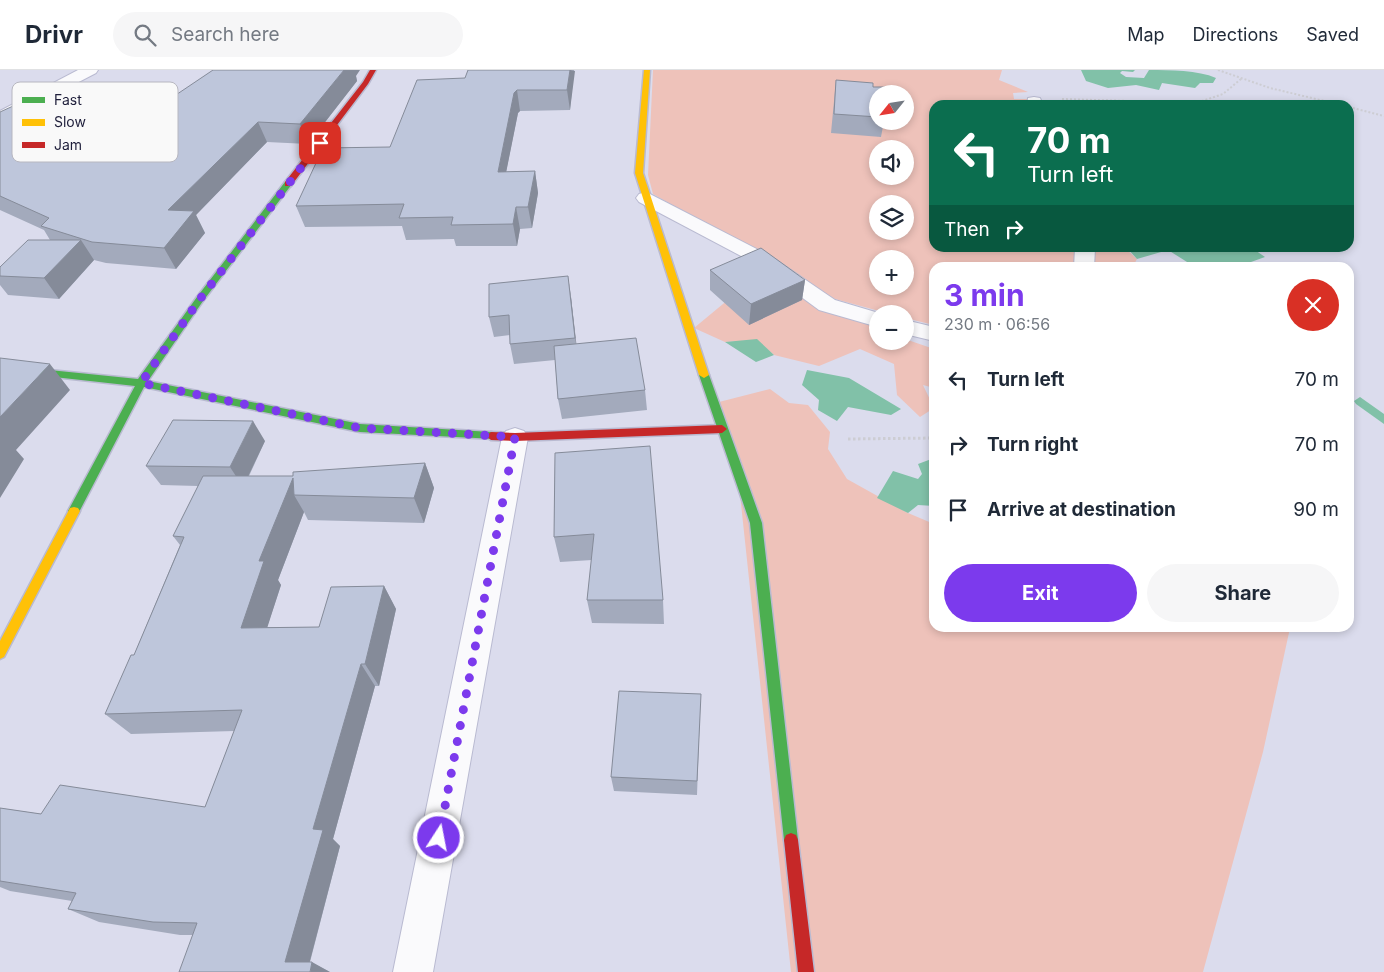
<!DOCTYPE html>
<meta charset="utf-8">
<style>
:root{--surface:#fff;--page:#f6f6f7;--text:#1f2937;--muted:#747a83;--line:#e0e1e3;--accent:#7c3aed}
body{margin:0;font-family:Inter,sans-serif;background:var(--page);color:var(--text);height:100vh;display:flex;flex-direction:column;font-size:19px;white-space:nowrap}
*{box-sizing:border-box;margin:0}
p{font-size:16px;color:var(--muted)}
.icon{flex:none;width:28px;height:28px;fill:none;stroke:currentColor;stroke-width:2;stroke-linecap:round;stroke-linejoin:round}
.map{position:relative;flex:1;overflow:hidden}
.panel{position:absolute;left:929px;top:192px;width:425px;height:370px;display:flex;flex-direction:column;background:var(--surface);border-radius:15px;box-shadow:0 2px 8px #0003}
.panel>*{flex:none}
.banner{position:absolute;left:929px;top:30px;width:425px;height:152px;border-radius:15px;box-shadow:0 2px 8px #0003;background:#0b6e4f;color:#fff;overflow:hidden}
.needle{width:32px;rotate:240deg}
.tools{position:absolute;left:869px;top:15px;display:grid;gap:10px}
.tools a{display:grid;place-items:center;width:45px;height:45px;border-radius:50%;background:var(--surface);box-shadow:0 2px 8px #0003;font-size:25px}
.pin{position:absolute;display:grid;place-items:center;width:42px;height:42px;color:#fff;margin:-21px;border-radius:10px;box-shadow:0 2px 8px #0006}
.me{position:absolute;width:55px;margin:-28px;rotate:11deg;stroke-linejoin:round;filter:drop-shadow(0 0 4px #0008)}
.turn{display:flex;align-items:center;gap:18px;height:105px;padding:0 15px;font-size:22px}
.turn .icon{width:65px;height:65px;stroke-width:2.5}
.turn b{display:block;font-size:35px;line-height:42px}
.then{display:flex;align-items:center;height:48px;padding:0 15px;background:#0003;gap:10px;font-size:19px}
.round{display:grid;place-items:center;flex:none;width:52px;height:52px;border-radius:26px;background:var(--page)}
.summary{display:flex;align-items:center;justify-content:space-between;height:85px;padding:0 15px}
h1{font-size:30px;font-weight:700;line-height:38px;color:var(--accent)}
.button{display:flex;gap:10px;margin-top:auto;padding:10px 15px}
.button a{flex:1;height:58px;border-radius:30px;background:var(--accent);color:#fff;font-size:20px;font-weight:700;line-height:58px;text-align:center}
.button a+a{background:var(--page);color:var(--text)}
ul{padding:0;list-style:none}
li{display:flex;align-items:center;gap:15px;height:65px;padding:0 15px}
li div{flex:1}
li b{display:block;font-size:19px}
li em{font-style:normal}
header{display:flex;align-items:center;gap:30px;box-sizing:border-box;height:70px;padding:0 25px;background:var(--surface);border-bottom:1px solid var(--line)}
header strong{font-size:24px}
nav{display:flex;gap:28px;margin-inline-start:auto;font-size:18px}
.search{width:350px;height:45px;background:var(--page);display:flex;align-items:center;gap:12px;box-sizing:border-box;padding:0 18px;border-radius:28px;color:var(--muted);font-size:19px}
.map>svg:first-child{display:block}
.green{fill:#eec2ba;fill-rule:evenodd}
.water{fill:#81c1a8}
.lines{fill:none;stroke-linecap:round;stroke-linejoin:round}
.stream{fill:#81c1a8;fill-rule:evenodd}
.street-casing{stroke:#b9bad1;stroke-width:2}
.fast-casing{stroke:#b9bad1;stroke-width:3}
.slow-casing{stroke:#b9bad1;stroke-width:3}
.jam-casing{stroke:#b9bad1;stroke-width:3}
.path-far1{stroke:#cdcdd3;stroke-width:2;stroke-dasharray:2 2;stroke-linecap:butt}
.path{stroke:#cdcdd3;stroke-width:3;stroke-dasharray:2.5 2.5;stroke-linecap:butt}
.street{fill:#fafafc;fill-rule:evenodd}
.fast{fill:#4caf50;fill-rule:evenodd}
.slow{fill:#ffc107;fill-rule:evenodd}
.jam{fill:#c62828;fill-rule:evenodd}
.wall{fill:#a3aabc}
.shaded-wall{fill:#858b99}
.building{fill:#bec6db;stroke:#858b99}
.route{stroke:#7c3aed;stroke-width:9;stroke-dasharray:0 16.2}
.key{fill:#f9f9f9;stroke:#b7b7c0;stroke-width:1}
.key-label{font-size:14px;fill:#1e1e3a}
</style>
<header>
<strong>Drivr</strong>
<div class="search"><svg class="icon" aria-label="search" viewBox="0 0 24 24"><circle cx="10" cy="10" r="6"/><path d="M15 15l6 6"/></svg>Search here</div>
<nav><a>Map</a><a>Directions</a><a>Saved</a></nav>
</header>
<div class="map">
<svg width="1384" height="902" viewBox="0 0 1384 902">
<rect width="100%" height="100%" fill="#dbdced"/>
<!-- green -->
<path class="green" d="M653 0H1002L999 10 1028 22 1013 23 1014 29H1035L1031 35H934V178H1122L1126 179 1137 189 1132 198H934V255L905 248V244H890L835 229 653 124 648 105ZM878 24H905V51H878ZM878 79H905V106H878ZM878 134H905V161H878ZM878 189H905V216H878Z
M803 220 877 256 878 271H905V269L934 279V318L923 315 934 338 920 347 897 325 894 294 860 279 819 296 774 285 757 270 725 272 694 258 729 229Z
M770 319 789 333 808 335 830 362 828 379 847 409 908 443 934 454V558H1290L1263 682 1203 902H791L736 387 719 332Z"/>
<!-- water -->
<path class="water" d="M1081 0H1135L1133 2 1122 1 1120 3 1126 7 1144 8 1149 0C1170 0 1198 0 1216 8L1213 13H1200L1195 18 1162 13 1159 20 1136 15 1108 18 1086 11Z
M1127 178H1252L1265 187 1237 197H1195L1168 180 1137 189Z
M757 269 774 285 756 292 725 272Z
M807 300 849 308 901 339 891 345 848 337 837 351 818 340 819 330 802 315Z
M934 388V436L918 435 908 443 877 428 893 401 918 409 922 404 918 394Z"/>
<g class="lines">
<!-- stream -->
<path class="stream" d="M1360 327 1384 344V354L1356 334 1354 331Z"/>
<!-- street casing -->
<g class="street-casing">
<path id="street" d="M78 0H98L96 3 0 53V41Z
M1034 27 1040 28 1043 35H1027L1028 28Z
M646 122 772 187 835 230 882 244H878V257L819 240 758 195 639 132 636 128 639 124Z
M1075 178H1095L1094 198H1074Z
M905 250 934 257V271L905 264Z
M515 358 524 361 528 367 433 902H393L502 367 506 361Z"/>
</g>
<!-- fast casing -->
<g class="fast-casing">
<path id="fast" d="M285 112 292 114 203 231 148 311 360 354 491 362 495 363 496 366 495 369 360 362 144 317 78 444H70L68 441 135 316 0 301V295L138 309 197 227Z
M704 302 709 305 762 453 798 770 796 775 791 777 786 775 784 770 750 453 699 305Z"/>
</g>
<!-- slow casing -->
<g class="slow-casing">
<path id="slow" d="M644 0H650L643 103 709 305 704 308 699 305 635 103Z
M74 437 78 438 80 441 4 587 0 589V571L70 438Z"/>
</g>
<!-- jam casing -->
<g class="jam-casing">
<path id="jam" d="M370 0H376L368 14 291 116H285V112L363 12Z
M722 355 727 359 722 363 515 371 491 370 486 366 491 362 515 363Z
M791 763 796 765 798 770 814 902H798L784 770 786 765Z"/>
</g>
<!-- path-far1 -->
<path class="path-far1" d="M1218 0 1270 18 1341 35
M1062 29 1196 33 1223 24 1241 9
M1349 37 1384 46"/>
<!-- path -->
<path class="path" d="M848 369 934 368"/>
<!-- street -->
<use href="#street" class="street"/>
<!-- fast -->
<use href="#fast" class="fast"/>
<!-- slow -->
<use href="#slow" class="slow"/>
<!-- jam -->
<use href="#jam" class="jam"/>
</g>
<!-- wall -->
<path class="wall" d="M574 0 570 40 520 41 518 43 506 102 535 101 538 123 532 158 520 159 517 176H456L454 169 406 170 402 156 305 157 296 136 390 77 465 8Z
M356 6 357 11 308 74 267 72 196 145 205 163 176 199 106 193 94 190 59 229 8 225 0 215V197L50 170 44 160 0 140V42L94 48 152 41Z
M836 10 873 17 878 24V51H884L881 67 831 63Z
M710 200 805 210 802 230 749 255 710 220Z
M571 227 576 274 645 320 647 340 562 349 558 329 555 290 514 294 510 274V265L494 267 489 247Z
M265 371 249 406H293L425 393 434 418 424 453 308 450 304 442 278 510 281 515 267 557H319L384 516 396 539 379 616H375L333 769 340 776 310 892 330 902 193 865H180L99 852 68 839 72 831 10 821 0 817V738L41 744 205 737 234 661 131 664 105 644 134 585 180 475 173 466 198 416 161 415 146 396Z
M555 383 663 530 664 554 592 553 587 530 592 490 560 492 554 467Z
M700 641 697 725 614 721 611 707Z"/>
<!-- shaded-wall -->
<path class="shaded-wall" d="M344 0H360L356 6 357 11 308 74 300 54Z
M570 0 575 1 570 40 567 20Z
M517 20 520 41 518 43 502 123 498 102 514 23Z
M258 52 267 72 196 145 205 163 176 199 164 178 168 140Z
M535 101 538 123 532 158 528 137Z
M516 137 520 159 517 176 513 154Z
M81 170 94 190 59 229 44 208Z
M568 206 571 227 578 288 575 268Z
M805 210 802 230 749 255 751 234Z
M50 294 70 320 16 380 24 389 0 428V347Z
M253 351 265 371 243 417 230 397Z
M425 393 434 418 424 453 414 428Z
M293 408 294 425 304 442 278 510 281 515 260 580 241 558 259 491Z
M384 516 396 539 379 616 365 594Z
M361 594 375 616 333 769 340 776 307 902 285 892 313 759Z
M312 892 330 902H310Z"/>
<!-- building -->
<path class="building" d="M213 0H344L300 54 258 52 168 140 194 141 164 178 92 172 41 156 49 148 0 126V42L35 26 94 48 127 32 152 41Z
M468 0H570L567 20H517L514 23 498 102 535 101 528 137H516L513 154 451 155 453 147 399 148 404 134 296 136 323 78 390 77 417 10 465 8Z
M836 10 873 13V17H885V24H878V47L834 44Z
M28 170H81L44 208 0 206V197Z
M761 178 805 210 751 234 710 200Z
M568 206 575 268 510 274 509 245 489 247V214Z
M636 268 645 320 558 329 554 276Z
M0 288 50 294 0 347Z
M173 350 253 351 230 397 146 396Z
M650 376 663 530H587L594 464 554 467 555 383Z
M425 393 414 428 294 425 293 408 259 491H264L241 558 319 557 331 517 384 516 365 594H361L313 759 323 760 285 892H312L310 902H179L197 853 153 852 68 839 76 823 0 811V738L41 744 60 715 205 737 242 640 105 644 131 585H134L184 467 173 466 203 406H293V402Z
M619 621 701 624 697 711 611 707Z"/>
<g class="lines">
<!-- route -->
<path class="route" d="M320 73 200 229 141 313 360 358 515 367 439 768"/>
</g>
<!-- legend -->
<rect x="12" y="12" width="166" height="80" rx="8" class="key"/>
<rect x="22" y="27" width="23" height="6" fill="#4caf50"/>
<rect x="22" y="49" width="23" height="7" fill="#ffc107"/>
<rect x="22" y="72" width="23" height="6" fill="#c62828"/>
<g class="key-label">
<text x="54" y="35">Fast</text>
<text x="54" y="57">Slow</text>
<text x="54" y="80">Jam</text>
</g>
</svg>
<div class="tools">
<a><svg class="needle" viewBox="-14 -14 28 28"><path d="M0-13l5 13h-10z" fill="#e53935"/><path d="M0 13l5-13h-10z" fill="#747a83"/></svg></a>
<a><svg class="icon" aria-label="sound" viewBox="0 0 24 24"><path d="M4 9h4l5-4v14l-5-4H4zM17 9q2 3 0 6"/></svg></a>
<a><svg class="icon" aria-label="layers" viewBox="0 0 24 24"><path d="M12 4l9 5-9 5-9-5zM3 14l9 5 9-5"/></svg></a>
<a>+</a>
<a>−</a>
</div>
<div class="pin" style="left:320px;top:73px;background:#d93025"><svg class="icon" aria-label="arrive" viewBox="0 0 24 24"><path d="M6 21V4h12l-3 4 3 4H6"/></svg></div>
<svg class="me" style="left:439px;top:768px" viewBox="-20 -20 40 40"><circle r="17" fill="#7c3aed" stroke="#fff" stroke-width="3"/><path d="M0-11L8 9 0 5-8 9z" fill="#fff"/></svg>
<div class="banner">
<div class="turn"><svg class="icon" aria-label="left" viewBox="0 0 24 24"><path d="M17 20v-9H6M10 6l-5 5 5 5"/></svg><div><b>70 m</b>Turn left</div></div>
<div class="then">Then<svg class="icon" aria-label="right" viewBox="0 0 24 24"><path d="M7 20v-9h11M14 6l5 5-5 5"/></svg></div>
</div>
<section class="panel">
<div class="summary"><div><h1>3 min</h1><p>230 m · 06:56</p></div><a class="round" style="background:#d93025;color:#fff"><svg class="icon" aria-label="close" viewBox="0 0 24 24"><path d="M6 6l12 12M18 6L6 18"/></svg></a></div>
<ul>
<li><svg class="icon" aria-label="left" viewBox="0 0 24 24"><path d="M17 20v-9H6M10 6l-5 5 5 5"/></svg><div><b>Turn left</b></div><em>70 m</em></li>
<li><svg class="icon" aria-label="right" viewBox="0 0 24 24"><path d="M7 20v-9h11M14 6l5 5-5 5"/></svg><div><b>Turn right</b></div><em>70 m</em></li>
<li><svg class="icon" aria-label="arrive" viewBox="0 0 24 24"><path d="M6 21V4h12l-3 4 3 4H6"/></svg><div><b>Arrive at destination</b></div><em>90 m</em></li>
</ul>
<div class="button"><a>Exit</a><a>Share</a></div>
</section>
</div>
